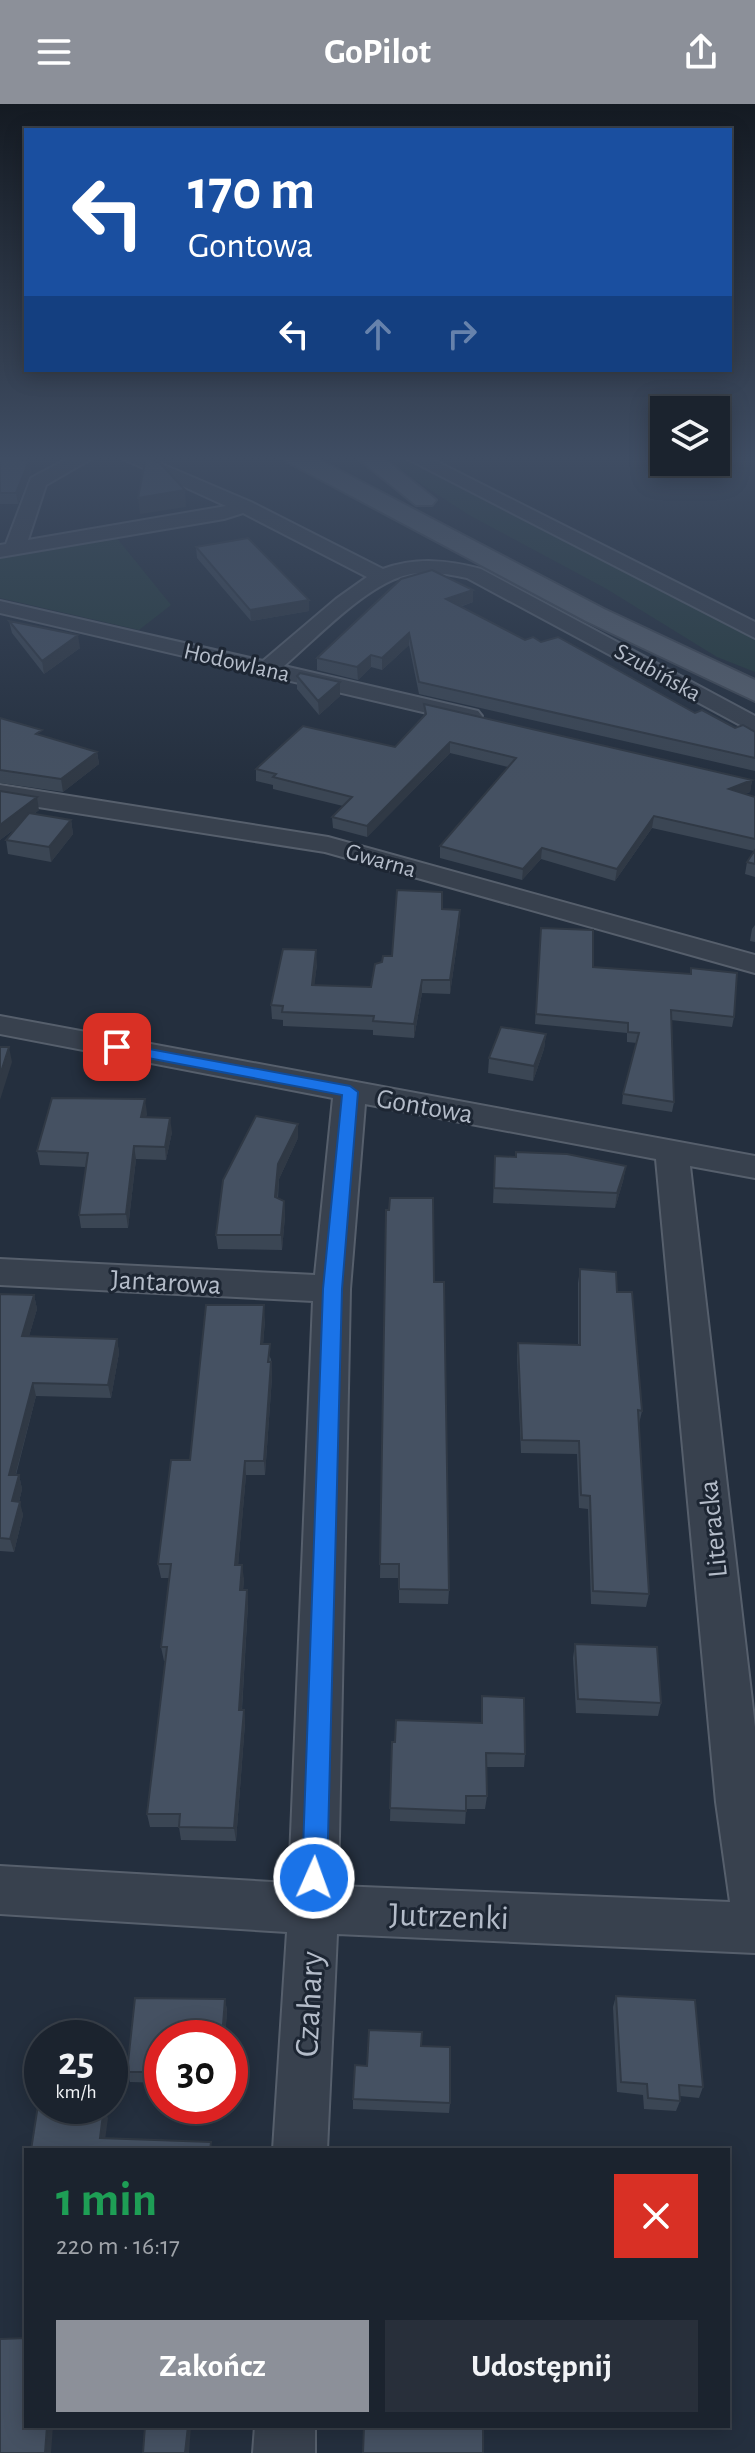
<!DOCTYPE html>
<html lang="pl">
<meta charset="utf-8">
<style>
:root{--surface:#1b232e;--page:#282f3a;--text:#f1f3f6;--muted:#a0a4aa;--line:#39404a;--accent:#8c9099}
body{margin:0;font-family:"Alegreya Sans",sans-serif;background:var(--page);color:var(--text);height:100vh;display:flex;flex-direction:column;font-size:30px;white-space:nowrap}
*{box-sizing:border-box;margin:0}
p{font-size:26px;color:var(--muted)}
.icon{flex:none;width:44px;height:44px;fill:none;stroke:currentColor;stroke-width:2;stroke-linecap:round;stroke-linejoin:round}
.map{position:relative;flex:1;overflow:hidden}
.side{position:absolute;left:24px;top:2044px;width:706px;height:280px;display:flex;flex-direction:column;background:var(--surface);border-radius:0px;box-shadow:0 4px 20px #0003,0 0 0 2px var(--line)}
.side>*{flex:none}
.top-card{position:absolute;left:24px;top:24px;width:708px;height:244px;border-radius:0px;box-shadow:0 4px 20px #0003,0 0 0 2px var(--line);background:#1a4fa0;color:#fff;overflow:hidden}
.controls{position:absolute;left:650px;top:292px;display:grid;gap:16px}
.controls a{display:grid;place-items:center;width:80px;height:80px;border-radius:0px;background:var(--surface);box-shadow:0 4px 20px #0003,0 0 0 2px var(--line);font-size:40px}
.speed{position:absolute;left:24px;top:1916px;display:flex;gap:16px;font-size:40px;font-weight:700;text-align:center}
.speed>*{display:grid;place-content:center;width:104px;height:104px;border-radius:50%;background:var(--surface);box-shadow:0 4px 20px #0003,0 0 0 2px var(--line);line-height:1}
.speed small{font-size:20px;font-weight:400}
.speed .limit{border:12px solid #d22;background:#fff;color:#111}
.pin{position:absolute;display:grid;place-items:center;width:68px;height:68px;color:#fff;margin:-34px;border-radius:16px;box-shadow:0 4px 12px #0006}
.me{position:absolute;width:88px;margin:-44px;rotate:2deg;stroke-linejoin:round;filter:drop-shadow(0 0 6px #0008)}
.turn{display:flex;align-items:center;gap:28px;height:168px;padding:0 32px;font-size:36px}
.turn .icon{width:104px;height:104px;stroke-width:2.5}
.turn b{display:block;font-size:56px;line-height:68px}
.lanes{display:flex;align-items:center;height:76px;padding:0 32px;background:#0003;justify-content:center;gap:40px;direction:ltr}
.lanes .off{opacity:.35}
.round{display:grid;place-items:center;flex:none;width:84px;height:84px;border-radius:0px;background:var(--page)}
.summary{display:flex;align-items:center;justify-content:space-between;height:136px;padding:0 32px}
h1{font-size:48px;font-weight:700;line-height:60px;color:#1e9e55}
.action{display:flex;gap:16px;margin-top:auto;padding:16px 32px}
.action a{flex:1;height:92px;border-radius:0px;background:var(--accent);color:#fff;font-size:32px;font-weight:700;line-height:92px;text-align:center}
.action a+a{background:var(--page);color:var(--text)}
header{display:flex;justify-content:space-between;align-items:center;height:104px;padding:0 32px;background:var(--accent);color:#fff;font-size:36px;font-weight:700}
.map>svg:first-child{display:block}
.green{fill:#263c3f}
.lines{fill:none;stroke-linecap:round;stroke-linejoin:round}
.minor-casing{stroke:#565f6c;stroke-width:4}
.major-casing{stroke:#414a57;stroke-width:4}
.minor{fill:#38414e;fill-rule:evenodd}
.major{fill:#56606e;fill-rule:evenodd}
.wall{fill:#3b4654}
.shaded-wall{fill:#303945}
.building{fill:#455162;stroke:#303945;stroke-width:2}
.route{fill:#1a73e8;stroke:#114b97;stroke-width:2}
.labels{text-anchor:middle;stroke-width:6;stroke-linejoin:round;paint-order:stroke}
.far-street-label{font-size:24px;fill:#b4bcc9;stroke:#1d2633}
.street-label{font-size:28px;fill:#b4bcc9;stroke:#1d2633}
.near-street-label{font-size:34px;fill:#b4bcc9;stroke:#1d2633}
</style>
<header><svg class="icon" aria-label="menu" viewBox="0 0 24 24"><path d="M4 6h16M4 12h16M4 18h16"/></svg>GoPilot<svg class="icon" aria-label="share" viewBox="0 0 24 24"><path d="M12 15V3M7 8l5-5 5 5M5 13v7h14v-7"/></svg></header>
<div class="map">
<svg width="755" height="2349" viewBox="0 0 755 2349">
<rect width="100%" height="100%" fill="#242f3e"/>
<!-- green -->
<path class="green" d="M385 352H400L755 535V568L717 553 605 484 469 411 412 374Z
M116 433 171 501 139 526 0 494V452Z"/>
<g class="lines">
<!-- minor casing -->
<g class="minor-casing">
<path id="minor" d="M72 352H96L46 381 28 436 226 402 117 352H143L251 398 383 465C416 453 448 456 481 465L755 612V629L467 474C449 470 429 467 411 470 368 478 317 534 284 562L478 607 482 612 478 617 470 619 0 509V497L263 557 336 495 367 473 243 409 224 415 0 453V441L6 440 31 374Z
M402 352H426L755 518V534Z
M0 681 328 733 755 851V869L325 748 0 697Z
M0 912 755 1052V1074L690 1062 755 1623V1849L337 1830 327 2046H273L287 1828 0 1810V1762L289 1779 313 1197 0 1181V1155L315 1171 333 994 0 930ZM365 1000 656 1055 716 1698 730 1798 338 1782 350 1185Z
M255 2322H315V2349H253Z"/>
</g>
<!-- major casing -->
<g class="major-casing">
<path id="major" d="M283 352H312L604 505 755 576V597L586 517 286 357Z
M355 352H381L436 396 432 401H416Z"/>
</g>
<!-- minor -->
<use href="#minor" class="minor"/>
<!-- major -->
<use href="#major" class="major"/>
</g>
<!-- wall -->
<path class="wall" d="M0 352H29L27 357H29L31 368 18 400H0Z
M196 443 309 507 251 517 197 454Z
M473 486V498L460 503 525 536 541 538 695 609 735 624 755 628V667L419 590 409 541 382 566 371 563 358 576 317 566V554Z
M9 517 80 544 44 570 12 529Z
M297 572 340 592 319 611 297 585Z
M424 600 752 676 750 688 745 690 755 693V773L745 770 747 758 754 747 652 724 615 777 541 755 522 776 440 754V742L508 663 450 649 367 733 333 724 332 713 343 702 273 685V681L256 677V665L395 643 424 612Z
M0 614 43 632 97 648 99 660 63 688 0 679Z
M0 687 39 706 34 710 71 716 73 730 51 758 8 750 6 736 16 724 0 736Z
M442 805 460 819 450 890 422 889 414 934 373 931V926L283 922V916L272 915 271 901 317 860 314 881 371 883 382 858 392 852Z
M755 821V838L750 837 752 825Z
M541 824 593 863 734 913 732 923 671 916 674 998 672 1008 622 1000 623 990 637 939 627 938V929L535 920Z
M546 930 544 945 533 977 488 969 489 954Z
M147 1009 146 1013 172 1028 166 1056 136 1055 128 1124H81L79 1111 86 1063 40 1061 37 1047Z
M298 1034 279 1075 278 1094 284 1097 285 1112 282 1146 218 1145 216 1131Z
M495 1052 626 1062 623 1077 615 1104 493 1099Z
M386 1106 434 1178 449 1486 448 1500 399 1499V1474H380Z
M580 1165 617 1188 642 1307 639 1320 649 1490 646 1503 591 1500 588 1405 579 1404 577 1350 521 1349 517 1252 518 1239 578 1241V1179Z
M0 1190 34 1191 37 1205 29 1232 117 1235 119 1249 111 1294 36 1292 16 1371H19L22 1385 19 1398 23 1411 14 1448 0 1447Z
M265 1216 263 1240 271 1255 272 1273 265 1371H246L238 1461 244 1475 243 1486H247L248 1500 242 1606H244L245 1619 236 1737 181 1736 179 1723H150L147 1710 165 1557H164L161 1543 169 1474H161L158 1460 190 1356Z
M575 1540 661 1599 658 1612 576 1609 573 1554Z
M482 1592 525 1650 524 1663H486L487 1692 485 1705H466L465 1720 390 1717 392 1638H395L481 1619Z
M616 1892 703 1983 699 1994 680 1992V1997L676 2007 644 2005 643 1991 617 1988 613 1903Z
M135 1894 225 1895 227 1907 225 1934H162V1979L130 1978 127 1968Z
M421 1942 450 1999 449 2009 353 2005V1995L367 1962Z"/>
<!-- shaded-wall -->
<path class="shaded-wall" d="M23 352H29L22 368 20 357Z
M29 357 31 368 18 400 16 389Z
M185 386 186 403 140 410 138 394Z
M473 486V498L446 507V495Z
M309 496V507L251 517 250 506Z
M409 529V541L382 566V554Z
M78 531 80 544 44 570 42 557Z
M371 551V563L358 576 357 563Z
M340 578V592L319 611 318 597Z
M450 638V649L367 733V722Z
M97 648 99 660 63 688 61 675Z
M752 676 750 688 727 696 729 685Z
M37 693 39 706 0 736V721Z
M654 712 652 724 615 777 617 765Z
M71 716 73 730 51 758 49 743Z
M542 744 541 755 522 776 523 765Z
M460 806V819L450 890V876Z
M316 846 317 860 313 894 312 881Z
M422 876V889L414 934V920Z
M546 930 544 945 533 977 534 962Z
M9 943 12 958 0 996V971Z
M145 995 147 1009 143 1027 141 1013Z
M170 1014 172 1028 166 1056 165 1043Z
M298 1020V1034L279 1075 276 1108 275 1093 278 1060Z
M134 1042 136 1055 128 1124 126 1110Z
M626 1062 623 1077 615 1104 617 1089Z
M284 1097 285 1112 282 1146 281 1131Z
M34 1191 37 1205 25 1246 22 1232Z
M264 1201 265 1216 262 1255 261 1240Z
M117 1235 119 1249 111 1294 108 1281Z
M271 1258 272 1273 265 1371 264 1357Z
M33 1279 36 1292 12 1384 9 1371Z
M245 1357 246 1371 237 1475 235 1461Z
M19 1371 22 1385 16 1410 12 1397Z
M20 1398 23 1411 14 1448 10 1435Z
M242 1461 244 1475 242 1500 240 1486Z
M247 1486 248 1500 241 1619 239 1606Z
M244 1606 245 1619 236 1737 234 1724Z
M225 1895 227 1907 225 1934H222Z
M104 2003 108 2014 104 2044 100 2034Z
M47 2322H53L51 2349H45Z
M188 2322H191L189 2349H185Z"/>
<!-- building -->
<path class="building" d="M0 352H23L20 357H29L16 389H0Z
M146 353 160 359 185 386 138 394Z
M248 434 309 496 250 506 196 443Z
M432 466 473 486 446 495 525 536 533 533 541 538 558 533 695 609 702 606 735 624 743 621 755 628V654L419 578 409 529 382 554 371 551 357 563 317 554 401 475Z
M9 517 78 531 42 557Z
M300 569 340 578 318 597 297 572Z
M424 600 752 676 729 685 755 693V735L654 712 617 765 542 744 523 765 440 742 516 654 450 638 367 722 332 713 352 693 273 673 276 670 256 665 303 622 395 643 426 610Z
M0 614 42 626 36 630 97 648 61 675 0 666Z
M0 687 37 693 0 721Z
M29 709 71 716 49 743 6 736Z
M755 746V760L747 758Z
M397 786 442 788V805L460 806 450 876H422L414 920 373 917 374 912 282 908 283 902 271 901 283 845 316 846 312 881 371 883 375 860 382 858 383 852H392Z
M541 824 593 826V863L691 870V864L737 869 734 913 671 906 674 998 623 990 639 929 628 928V919L536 910Z
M501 923 546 930 534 962 489 954Z
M0 943H9L0 971Z
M52 994 145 995 141 1013 170 1014 165 1043 134 1042 126 1110 79 1111 88 1049 37 1047Z
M256 1012 298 1020 278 1060 275 1093 284 1097 281 1131H216L223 1076Z
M516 1048 567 1050 626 1062 617 1089 494 1084 495 1052 516 1053Z
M390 1094H433L434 1178H444L449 1486 399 1485V1460H380L386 1106H389Z
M580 1165 616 1168 617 1188H632L642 1307 638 1306 649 1490 593 1487 590 1392 581 1391 579 1337 522 1336 518 1239 580 1241Z
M0 1190 34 1191 22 1232 117 1235 108 1281 33 1279 9 1371H19L12 1397 20 1398 10 1435 0 1434Z
M206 1201H264L261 1240H270L268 1258H271L264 1357H245L235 1461H242L240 1486H247L239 1606H244L234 1724 179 1723 180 1710H147L167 1543H161L171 1460H158L171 1356H190Z
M575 1540 657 1543 661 1599 578 1595Z
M482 1592 524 1594 525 1650 486 1649 487 1692H466V1707L390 1704 392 1638H395L396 1616 482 1619Z
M616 1892 695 1896 703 1983 679 1981 680 1997 648 1994 647 1980 621 1978Z
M135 1894 225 1895 222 1934H162V1968H127Z
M369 1926 422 1928 421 1942 450 1943V1999L353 1995 355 1961 367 1962Z
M38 2001 104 2003 100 2034 211 2038 210 2046H31Z
M26 2234V2322H47L45 2349H0V2235Z
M145 2322H188L185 2349H143Z
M364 2322H483V2349H363Z"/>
<!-- sky -->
<linearGradient id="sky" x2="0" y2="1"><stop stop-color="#141a22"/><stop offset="0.52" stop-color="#3f4d63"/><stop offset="1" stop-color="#3f4d63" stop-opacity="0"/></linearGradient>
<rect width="755" height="681" fill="url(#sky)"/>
<!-- route -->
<path class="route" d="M117 939 350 982 358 988 342 1185 327 1774 323 1783 314 1786 306 1783 302 1774 323 1185 342 991 111 947V940Z"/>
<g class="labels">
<!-- far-street labels -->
<g class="far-street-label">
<text transform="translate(237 558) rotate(13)" y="8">Hodowlana</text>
<text transform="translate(658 568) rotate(29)" y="8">Szubińska</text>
<text transform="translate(381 756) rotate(16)" y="8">Gwarna</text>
</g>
<!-- street labels -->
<g class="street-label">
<text transform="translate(425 1001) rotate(10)" y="10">Gontowa</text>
<text transform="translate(166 1177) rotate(3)" y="10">Jantarowa</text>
<text transform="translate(712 1425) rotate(-96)" y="10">Literacka</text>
</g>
<!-- near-street labels -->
<g class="near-street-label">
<text transform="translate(449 1811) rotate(2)" y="12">Jutrzenki</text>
<text transform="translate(308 1900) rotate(-87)" y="12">Czahary</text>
</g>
</g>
</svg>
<div class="controls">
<a><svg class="icon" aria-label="layers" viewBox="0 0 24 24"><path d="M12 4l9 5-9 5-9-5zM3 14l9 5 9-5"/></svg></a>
</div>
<div class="speed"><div>25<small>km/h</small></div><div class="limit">30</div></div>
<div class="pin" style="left:117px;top:943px;background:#d93025"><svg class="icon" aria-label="arrive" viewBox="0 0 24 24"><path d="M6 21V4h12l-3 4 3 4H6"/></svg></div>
<svg class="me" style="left:314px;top:1774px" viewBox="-20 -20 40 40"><circle r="17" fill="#1a73e8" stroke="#fff" stroke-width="3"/><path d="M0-11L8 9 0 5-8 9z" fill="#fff"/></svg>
<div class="top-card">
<div class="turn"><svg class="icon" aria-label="left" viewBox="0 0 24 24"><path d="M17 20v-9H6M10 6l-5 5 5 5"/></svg><div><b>170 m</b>Gontowa</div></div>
<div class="lanes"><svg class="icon" aria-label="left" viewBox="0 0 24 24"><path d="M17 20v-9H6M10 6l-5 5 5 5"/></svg><svg class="icon off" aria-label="ahead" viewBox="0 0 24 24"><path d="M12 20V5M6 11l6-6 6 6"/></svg><svg class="icon off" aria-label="right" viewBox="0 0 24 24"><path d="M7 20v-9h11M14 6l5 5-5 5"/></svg></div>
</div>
<section class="side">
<div class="summary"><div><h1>1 min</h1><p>220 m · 16:17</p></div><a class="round" style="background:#d93025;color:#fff"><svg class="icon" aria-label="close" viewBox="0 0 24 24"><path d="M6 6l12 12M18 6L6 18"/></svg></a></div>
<div class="action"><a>Zakończ</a><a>Udostępnij</a></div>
</section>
</div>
